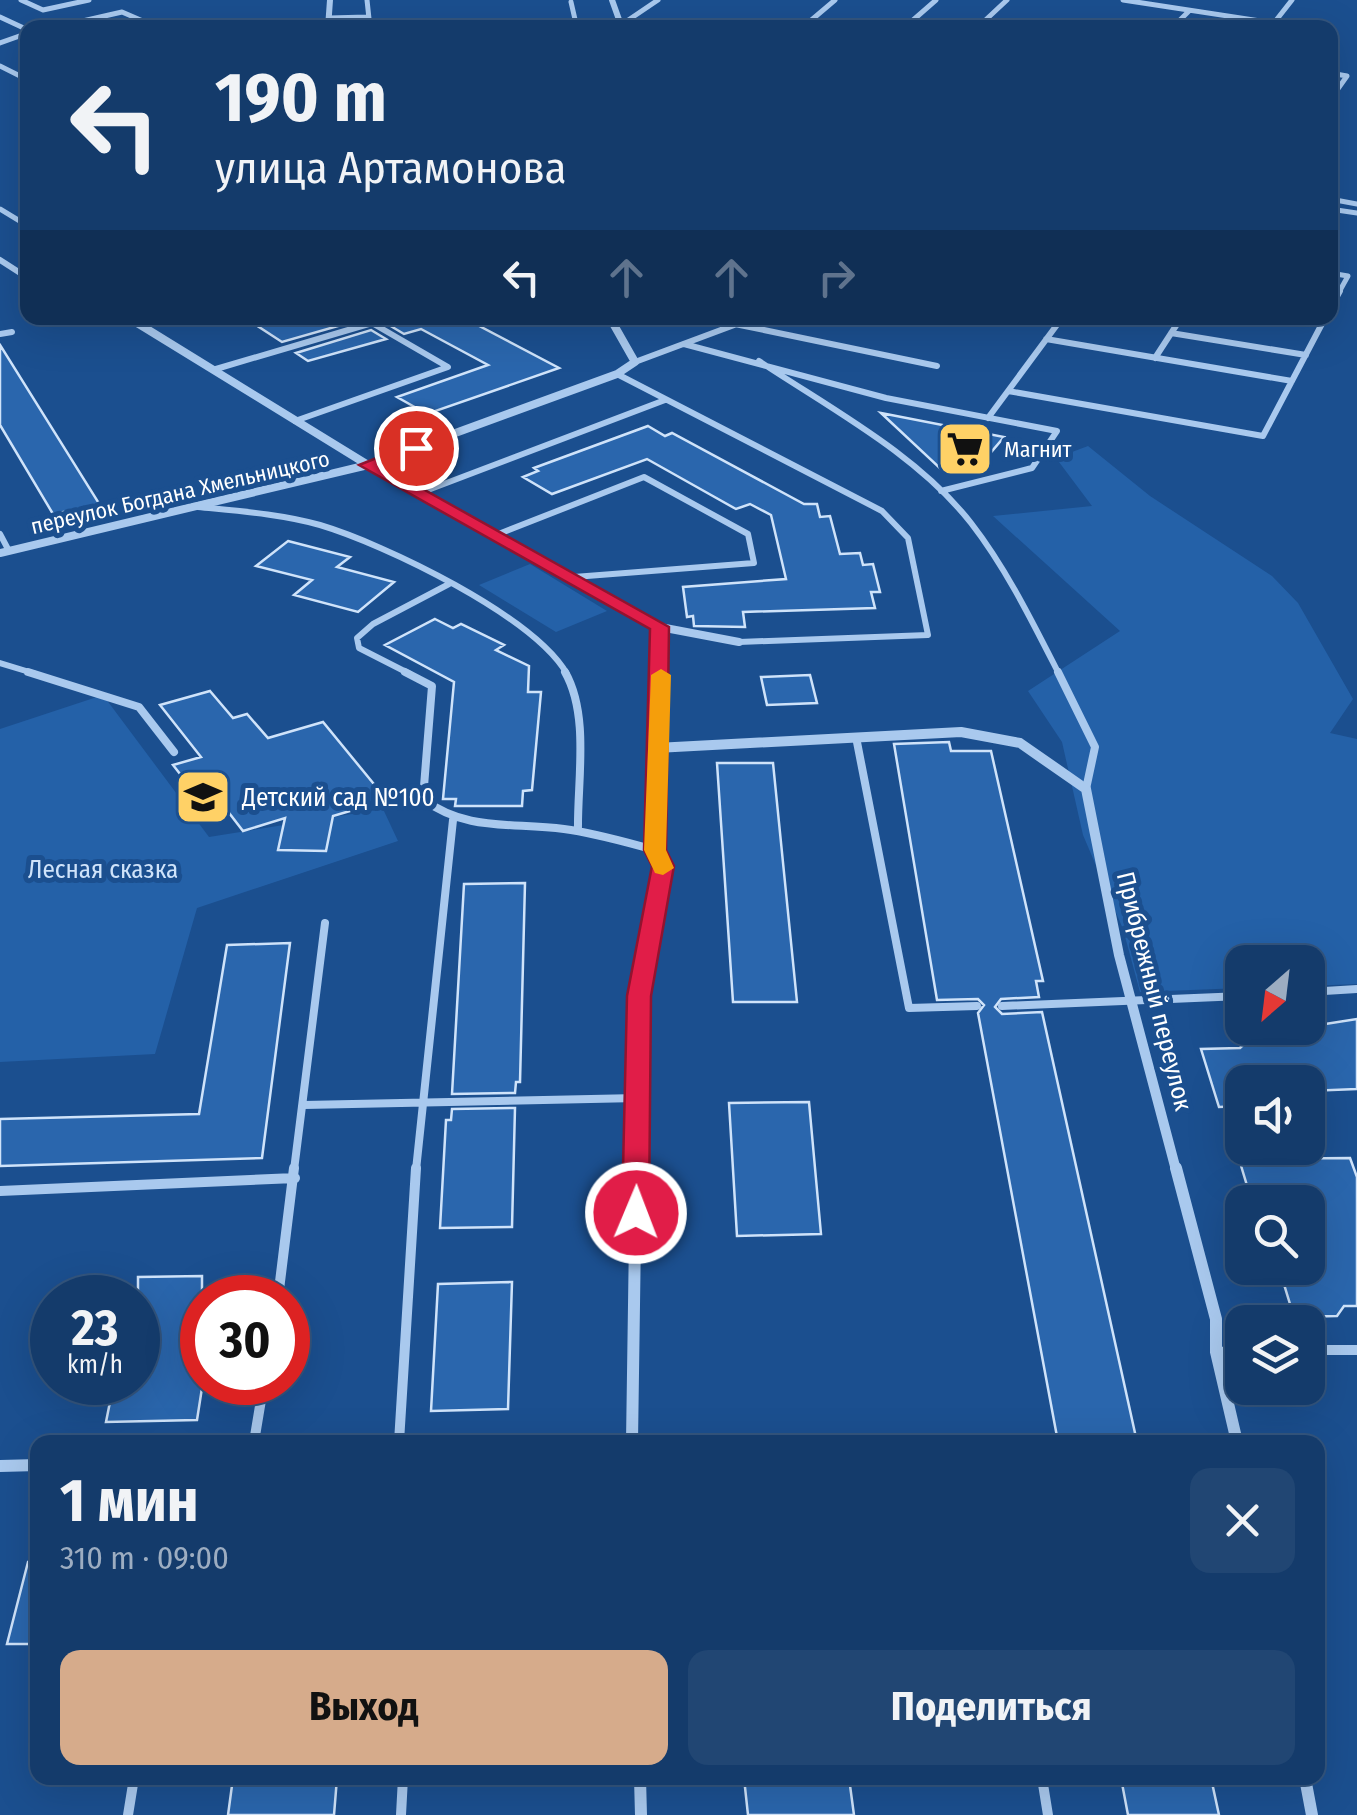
<!DOCTYPE html>
<html lang="ru">
<meta charset="utf-8">
<style>
:root{--surface:#143b6b;--page:#214673;--text:#f1f3f6;--muted:#9dadc1;--line:#33557e;--accent:#d6ab8b}
body{margin:0;font-family:"Fira Sans Condensed",sans-serif;background:var(--page);color:var(--text);height:100vh;display:flex;flex-direction:column;font-size:38px;white-space:nowrap}
*{box-sizing:border-box;margin:0}
p{font-size:32px;color:var(--muted)}
.icon{flex:none;width:55px;height:55px;fill:none;stroke:currentColor;stroke-width:2;stroke-linecap:round;stroke-linejoin:round}
.map{position:relative;flex:1;overflow:hidden}
.drawer{position:absolute;left:30px;top:1435px;width:1295px;height:350px;display:flex;flex-direction:column;background:var(--surface);border-radius:20px;box-shadow:0 10px 40px #0002,0 0 0 2px var(--line)}
.drawer>*{flex:none}
.hud{position:absolute;left:20px;top:20px;width:1318px;height:305px;border-radius:20px;box-shadow:0 10px 40px #0002,0 0 0 2px var(--line);background:#143b6b;color:var(--text);overflow:hidden}
.needle{width:65px;rotate:208deg}
.buttons{position:absolute;left:1225px;top:945px;display:grid;gap:20px}
.buttons a{display:grid;place-items:center;width:100px;height:100px;border-radius:20px;background:var(--surface);box-shadow:0 10px 40px #0002,0 0 0 2px var(--line);font-size:50px}
.speed{position:absolute;left:30px;top:1275px;display:flex;gap:20px;font-size:50px;font-weight:700;text-align:center}
.speed>*{display:grid;place-content:center;width:130px;height:130px;border-radius:50%;background:var(--surface);box-shadow:0 10px 40px #0002,0 0 0 2px var(--line);line-height:1}
.speed small{font-size:25px;font-weight:400}
.speed .limit{border:15px solid #d22;background:#fff;color:#111}
.pin{position:absolute;display:grid;place-items:center;width:85px;height:85px;color:#fff;margin:-42px;border:5px solid #fff;border-radius:50%;box-shadow:0 2px 10px #0007}
.me{position:absolute;width:110px;margin:-55px;rotate:1deg;stroke-linejoin:round;filter:drop-shadow(0 0 8px #0008)}
.turn{display:flex;align-items:center;gap:35px;height:210px;padding:0 30px;font-size:45px}
.turn .icon{width:130px;height:130px;stroke-width:2.5}
.turn b{display:block;font-size:70px;line-height:85px}
.lanes{display:flex;align-items:center;height:95px;padding:0 30px;background:#0003;justify-content:center;gap:50px;direction:ltr}
.lanes .off{opacity:.35}
.round{display:grid;place-items:center;flex:none;width:105px;height:105px;border-radius:20px;background:var(--page)}
.overview{display:flex;align-items:center;justify-content:space-between;height:170px;padding:0 30px}
h1{font-size:60px;font-weight:700;line-height:75px}
.action{display:flex;gap:20px;margin-top:auto;padding:20px 30px}
.action a{flex:1;height:115px;border-radius:20px;background:var(--accent);color:#111;font-size:40px;font-weight:700;line-height:115px;text-align:center}
.action a+a{background:var(--page);color:var(--text)}
.map>svg:first-child{display:block}
.green{fill:#2461a8}
.building{fill:#2a66ad;stroke:#cfe3fa;stroke-width:2.5}
.lines{fill:none;stroke-linecap:round;stroke-linejoin:round}
.service-far3{stroke:#a9c9ee;stroke-width:5}
.service-far2{stroke:#a9c9ee;stroke-width:6}
.service-far1{stroke:#a9c9ee;stroke-width:8}
.service{stroke:#a9c9ee;stroke-width:10}
.minor-far3{stroke:#a9c9ee;stroke-width:6}
.minor-far2{stroke:#a9c9ee;stroke-width:8}
.minor-far1{stroke:#a9c9ee;stroke-width:10}
.minor{stroke:#a9c9ee;stroke-width:12}
.route{fill:#e11d48;stroke:#92132f;stroke-width:2.5}
.slow{fill:#f59e0b}
.labels{text-anchor:middle;stroke-width:10;stroke-linejoin:round;paint-order:stroke}
.far-poi-label{font-size:22px;fill:#fff;stroke:#1b4f8f;text-anchor:start}
.far-street-label{font-size:22px;fill:#fff;stroke:#1b4f8f}
.poi-label{font-size:25px;fill:#fff;stroke:#1b4f8f;text-anchor:start}
.park-label{font-size:25px;fill:#cfe3fa;stroke:#1b4f8f}
.street-label{font-size:25px;fill:#fff;stroke:#1b4f8f}
</style>
<div class="map">
<svg width="1357" height="1815" viewBox="0 0 1357 1815">
<rect width="100%" height="100%" fill="#1b4f8f"/>
<!-- green -->
<path class="green" d="M1088 446 1150 496 1272 576 1298 603 1353 699 1330 733 1357 739V984L1308 986V962H1242V988L1140 992 1123 929 1083 835 1062 742 1028 691 1120 631 993 516 1092 506 1056 458Z
M530 564 607 611 556 632 479 585Z
M103 695 209 837 383 809 398 841 197 908 155 1054 0 1062V729Z"/>
<!-- building -->
<path class="building" d="M245 318H366L282 342Z
M395 318H464L559 368 427 414 397 397 488 365 421 329 404 334 389 325Z
M371 330 386 339 308 361 296 353Z
M0 345 100 505 53 514 0 425Z
M881 413 1004 437 981 464 944 472Z
M648 426 665 436 672 433 804 504H817L820 517 830 516 840 554 860 553 863 565 873 564 880 592H871L875 608 743 612 745 627 694 626 693 616 687 617 683 587 786 579 771 515 750 504 736 509 647 459 552 494 523 477 538 471 534 468Z
M288 541 350 557 337 567 394 582 358 612 294 595 312 580 256 566Z
M435 619 453 628 461 624 504 645 496 650 529 666 528 692H541L532 790 523 791 522 806H455L456 799H443L454 682 385 645Z
M810 675 817 703 767 705 761 677Z
M210 691 233 718 247 714 268 738 323 722 387 800 333 816 326 851 278 850 285 818 243 831 206 783 191 788 173 765 201 757 160 705Z
M949 742 951 751H991L1043 981H1036L1039 997 1001 999 995 1007 1002 1014 1042 1012 1137 1442H1058L978 1013 984 1005 978 999 937 1000 894 744Z
M717 763H773L797 1002H733Z
M525 883 520 1082H516L515 1093 452 1094 464 884Z
M290 943 262 1158 0 1166V1119L199 1114 227 945Z
M1357 1019V1089L1308 1091V1082H1242V1106L1219 1107 1201 1049 1240 1048 1252 1037 1285 1036 1300 1028Z
M809 1102 821 1234 737 1236 729 1103Z
M515 1108 512 1227 440 1228 446 1120H451L452 1109Z
M1350 1158 1357 1177V1306H1344L1337 1316 1294 1317 1279 1268H1308V1202H1252L1239 1159Z
M202 1276V1388L197 1420 106 1422 114 1382H138V1277Z
M512 1282 508 1409 431 1411 438 1284Z
M28 1562 38 1563V1644H7Z
M233 1778H337L334 1815H228Z
M744 1778H849L854 1815H748Z
M1121 1778H1211L1219 1815H1128Z"/>
<g class="lines">
<!-- service-far3 -->
<path class="service-far3" d="M21 0 43 10 89 0
M367 0 370 28
M1123 0 1274 23
M571 2 577 28
M0 17 28 30
M329 18 367 17
M621 25 658 0
M52 28 122 12 159 28
M802 28 835 0
M904 28 936 0
M977 28 1007 0
M1172 28 1188 12
M1270 28 1292 0
M0 43 28 33
M0 66 28 80
M1330 73 1347 76 1330 100
M1330 199 1357 204
M0 209 28 226
M1330 209 1357 213
M1330 273 1348 276 1338 294"/>
<!-- service-far2 -->
<path class="service-far2" d="M1330 309 1340 291
M735 324 937 366
M1171 333 1306 355
M0 334 12 332
M1046 339 1292 381
M684 344 886 398 1057 431 1032 468 941 491
M1155 358 1181 318
M759 361C831 409 917 454 971 523 1006 568 1033 623 1059 674
M635 362 753 318
M216 369 372 323
M617 374 882 511 908 538 928 635 739 642
M1008 391 1263 436 1325 318
M988 418 1062 318
M295 421 448 367 372 323 388 318
M420 493 665 400
M198 507C238 511 281 514 320 525 384 544 534 616 567 674
M0 534 9 551
M496 535 644 477 748 534 754 563 574 577
M0 663 36 674
M410 674 359 648 357 638 373 624 449 584"/>
<!-- service-far1 -->
<path class="service-far1" d="M28 672 139 707 174 752
M405 672 432 686 423 799C467 832 512 822 564 829 595 833 625 842 655 850
M565 672C590 716 577 782 578 831
M1058 672 1095 747 1086 789
M856 737 909 1008 977 1006
M1308 992 1357 989
M1002 1006 1242 996
M304 1105 638 1098
M294 1170 325 923
M416 1170 453 820"/>
<!-- service -->
<path class="service" d="M0 1191 295 1178
M278 1298 294 1168
M1308 1350H1357
M1216 1352 1242 1351
M254 1442 264 1382
M399 1442 416 1168
M896 1442H982
M1042 1778 1048 1815
M128 1815 134 1778
M401 1815 403 1778"/>
<!-- minor-far3 -->
<path class="minor-far3" d="M612 0 622 28
M328 28 330 0
M0 260 28 278"/>
<!-- minor-far2 -->
<path class="minor-far2" d="M129 318 368 465 660 627 739 642
M0 553 368 465 617 374 635 362 610 318
M659 674 660 627"/>
<!-- minor-far1 -->
<path class="minor-far1" d="M656 748 961 732 1020 743 1086 789 1119 955 1176 1170
M636 1170 639 996 663 866 655 850 659 672"/>
<!-- minor -->
<path class="minor" d="M1176 1168 1216 1319V1352L1237 1442
M632 1442 636 1168
M0 1466 38 1465
M640 1778 641 1815
M1305 1778 1312 1815"/>
</g>
<!-- route -->
<path class="route" d="M409 445 424 448 382 466 669 627 666 850 674 866 651 996 649 1213 645 1220 636 1222 622 1213 627 996 652 866 644 850 650 629 359 465Z"/>
<!-- slow -->
<path class="slow" d="M661 669 671 675 666 850 674 868 663 875 655 873 644 850 651 675Z"/>
<!-- icons -->
<defs>
<g id="supermarket-square" transform="scale(2.875)"><rect x="-9" y="-9" width="18" height="18" rx="4" fill="#ffd166" stroke="#1b4f8f"/><path d="M-6-5.5h2.5l.6 2H6L4.5 2H-2.5L-4.4-4H-6ZM-1.5 3.2a1.3 1.3 0 1 0 .1 0ZM3 3.2a1.3 1.3 0 1 0 .1 0Z" fill="#111"/></g>
<g id="school-square" transform="scale(2.875)"><rect x="-9" y="-9" width="18" height="18" rx="4" fill="#ffd166" stroke="#1b4f8f"/><path d="M0-5L7-2L0 1L-7-2ZM-4 1L0 2.5L4 1V4Q0 6-4 4Z" fill="#111"/></g>
</defs>
<g fill-rule="evenodd">
<use href="#supermarket-square" x="965" y="449"/>
<use href="#school-square" x="203" y="797"/>
</g>
<g class="labels">
<!-- far-poi labels -->
<g class="far-poi-label">
<text x="1004" y="457">Магнит</text>
</g>
<!-- far-street labels -->
<g class="far-street-label">
<text transform="translate(180 492) rotate(-13)" y="8">переулок Богдана Хмельницкого</text>
</g>
<!-- poi labels -->
<g class="poi-label">
<text x="242" y="806">Детский сад №100</text>
</g>
<!-- park labels -->
<g class="park-label">
<text x="103" y="878">Лесная сказка</text>
</g>
<!-- street labels -->
<g class="street-label">
<text transform="translate(1155 991) rotate(76)" y="9">Прибрежный переулок</text>
</g>
</g>
</svg>
<div class="buttons">
<a><svg class="needle" viewBox="-14 -14 28 28"><path d="M0-13l5 13h-10z" fill="#e53935"/><path d="M0 13l5-13h-10z" fill="#9dadc1"/></svg></a>
<a><svg class="icon" aria-label="sound" viewBox="0 0 24 24"><path d="M4 9h4l5-4v14l-5-4H4zM17 9q2 3 0 6"/></svg></a>
<a><svg class="icon" aria-label="search" viewBox="0 0 24 24"><circle cx="10" cy="10" r="6"/><path d="M15 15l6 6"/></svg></a>
<a><svg class="icon" aria-label="layers" viewBox="0 0 24 24"><path d="M12 4l9 5-9 5-9-5zM3 14l9 5 9-5"/></svg></a>
</div>
<div class="speed"><div>23<small>km/h</small></div><div class="limit">30</div></div>
<div class="pin" style="left:416px;top:448px;background:#d93025"><svg class="icon" aria-label="arrive" viewBox="0 0 24 24"><path d="M6 21V4h12l-3 4 3 4H6"/></svg></div>
<svg class="me" style="left:636px;top:1213px" viewBox="-20 -20 40 40"><circle r="17" fill="#e11d48" stroke="#fff" stroke-width="3"/><path d="M0-11L8 9 0 5-8 9z" fill="#fff"/></svg>
<div class="hud">
<div class="turn"><svg class="icon" aria-label="left" viewBox="0 0 24 24"><path d="M17 20v-9H6M10 6l-5 5 5 5"/></svg><div><b>190 m</b>улица Артамонова</div></div>
<div class="lanes"><svg class="icon" aria-label="left" viewBox="0 0 24 24"><path d="M17 20v-9H6M10 6l-5 5 5 5"/></svg><svg class="icon off" aria-label="ahead" viewBox="0 0 24 24"><path d="M12 20V5M6 11l6-6 6 6"/></svg><svg class="icon off" aria-label="ahead" viewBox="0 0 24 24"><path d="M12 20V5M6 11l6-6 6 6"/></svg><svg class="icon off" aria-label="right" viewBox="0 0 24 24"><path d="M7 20v-9h11M14 6l5 5-5 5"/></svg></div>
</div>
<section class="drawer">
<div class="overview"><div><h1>1 мин</h1><p>310 m · 09:00</p></div><a class="round"><svg class="icon" aria-label="close" viewBox="0 0 24 24"><path d="M6 6l12 12M18 6L6 18"/></svg></a></div>
<div class="action"><a>Выход</a><a>Поделиться</a></div>
</section>
</div>
